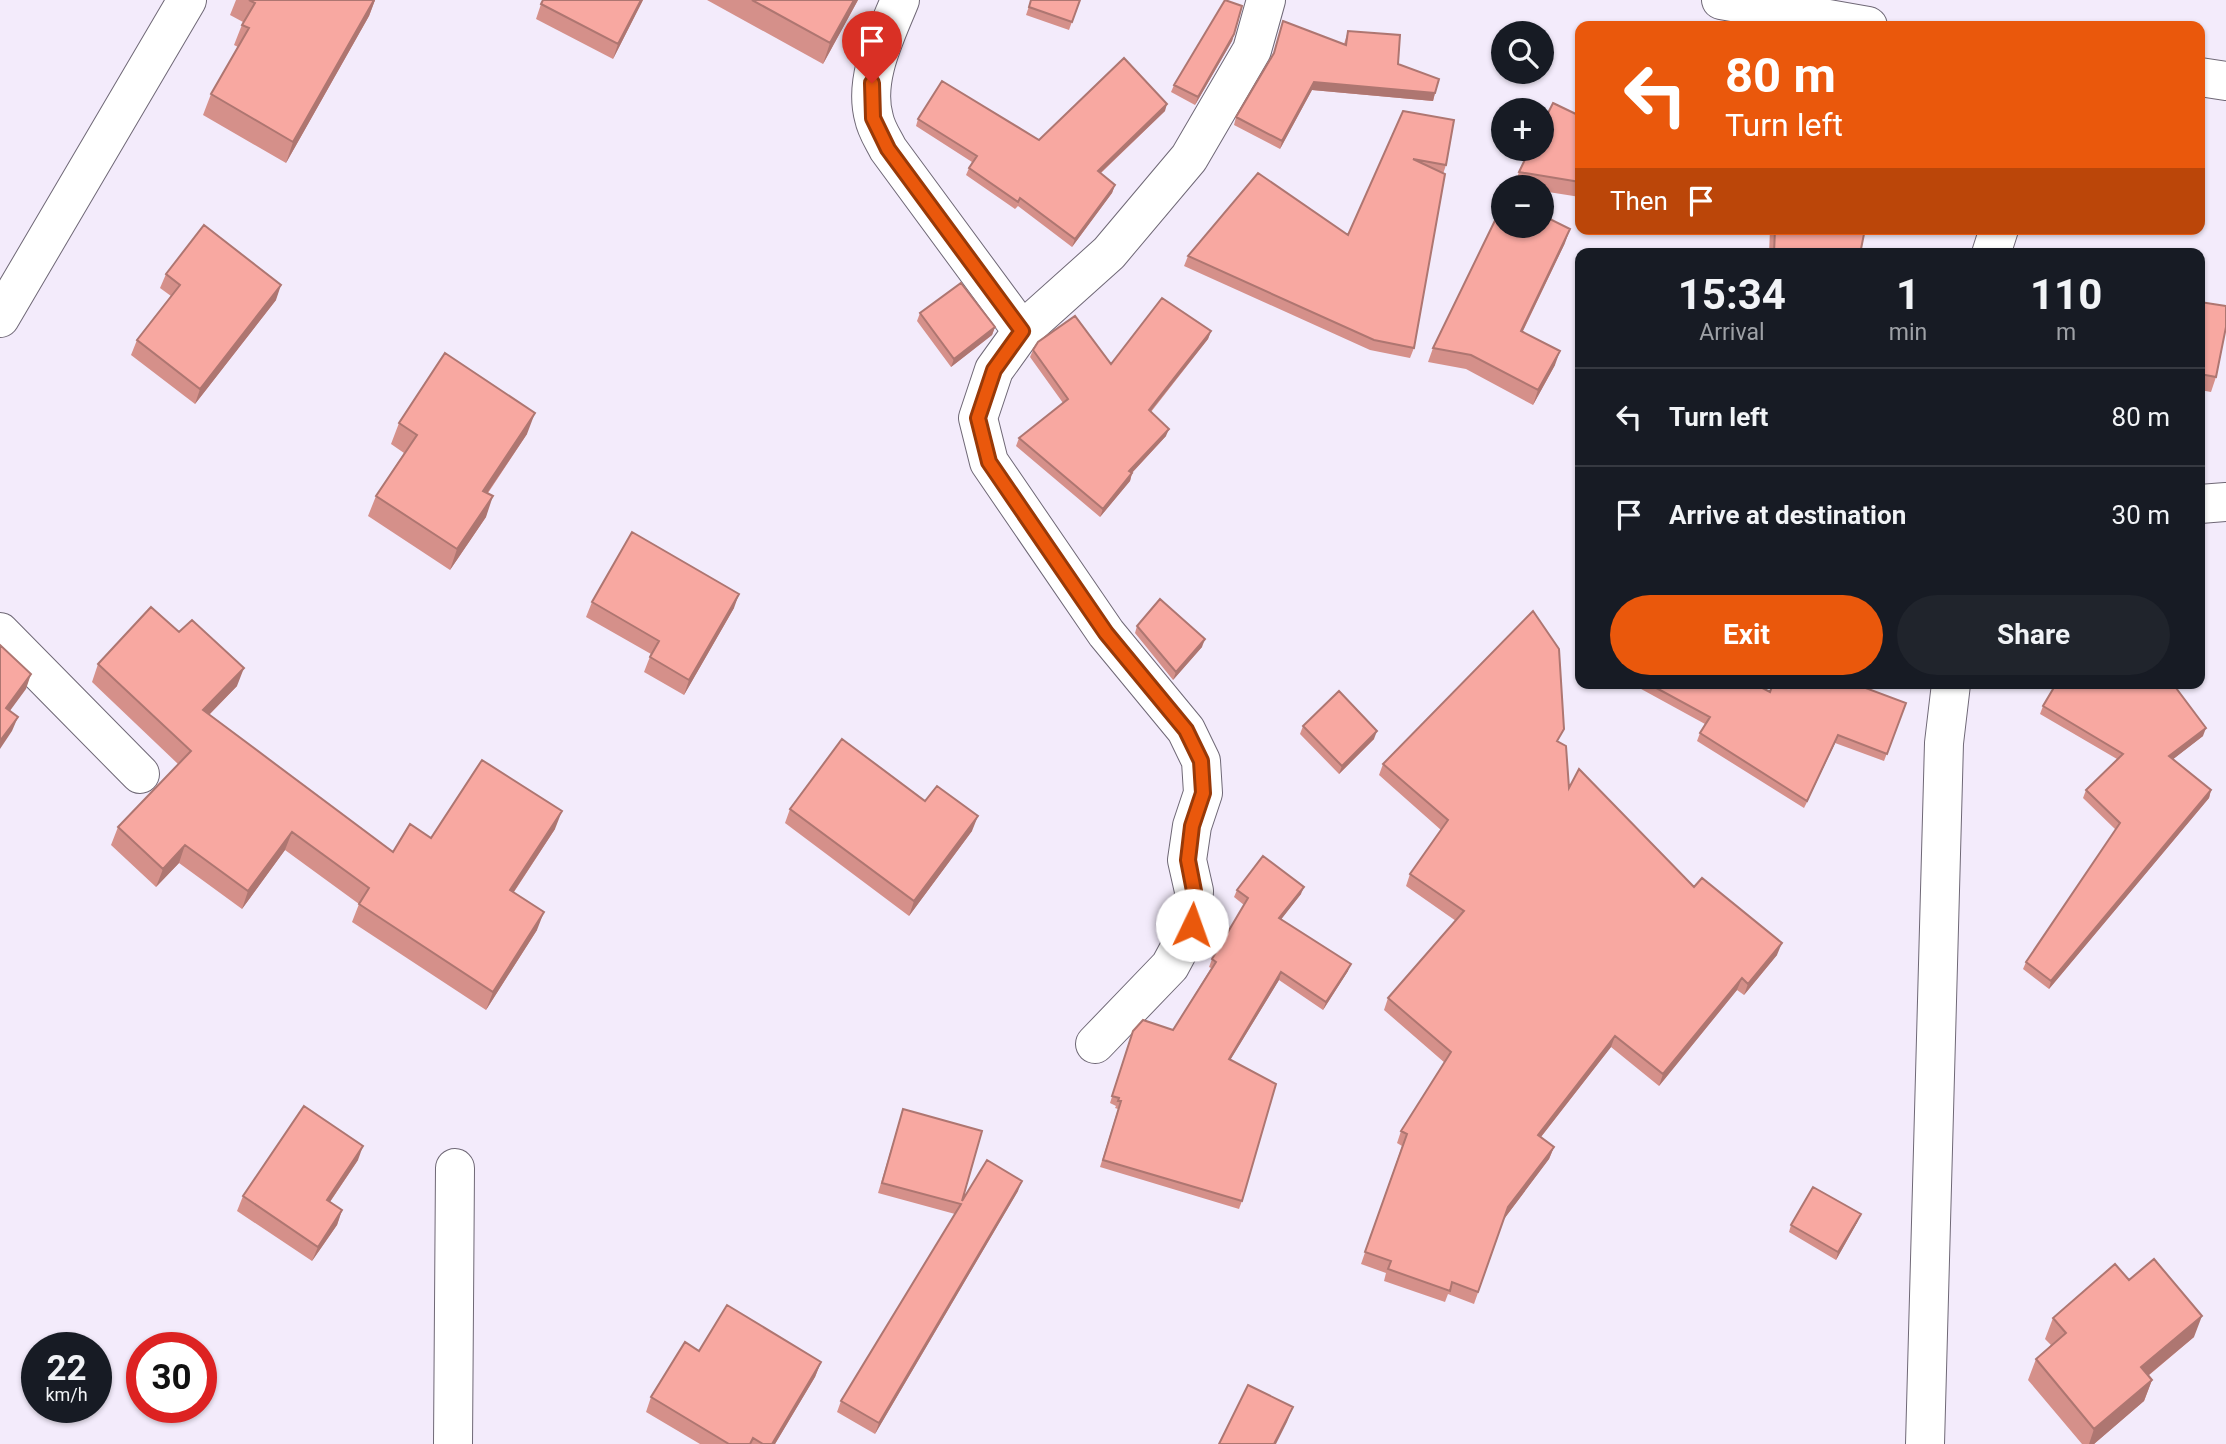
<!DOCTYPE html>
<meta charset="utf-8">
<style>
:root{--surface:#171b24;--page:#20242c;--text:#f1f3f6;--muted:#9ea1a6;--line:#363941;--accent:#ea580c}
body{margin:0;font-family:Roboto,sans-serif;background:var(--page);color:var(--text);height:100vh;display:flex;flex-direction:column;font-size:26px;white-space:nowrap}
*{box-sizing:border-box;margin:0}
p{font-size:23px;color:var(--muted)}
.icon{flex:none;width:38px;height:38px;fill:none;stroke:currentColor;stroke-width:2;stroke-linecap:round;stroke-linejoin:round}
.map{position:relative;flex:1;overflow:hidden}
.side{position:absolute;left:1575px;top:248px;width:630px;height:441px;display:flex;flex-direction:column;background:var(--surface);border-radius:14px;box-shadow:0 2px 5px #0004}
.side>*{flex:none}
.hud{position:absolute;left:1575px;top:21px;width:630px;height:214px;border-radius:14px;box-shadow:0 2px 5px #0004;background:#ea580c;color:#fff;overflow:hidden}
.buttons{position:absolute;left:1491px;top:21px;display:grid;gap:14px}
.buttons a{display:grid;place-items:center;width:63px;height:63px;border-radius:50%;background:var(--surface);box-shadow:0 2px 5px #0004;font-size:35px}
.speed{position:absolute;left:21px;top:1332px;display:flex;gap:14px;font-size:35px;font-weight:700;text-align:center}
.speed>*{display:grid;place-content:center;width:91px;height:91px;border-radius:50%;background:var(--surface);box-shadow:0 2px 5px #0004;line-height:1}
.speed small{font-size:18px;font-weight:400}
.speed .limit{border:10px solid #d22;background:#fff;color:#111}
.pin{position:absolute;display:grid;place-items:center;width:60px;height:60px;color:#fff;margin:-72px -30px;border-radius:50% 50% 50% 0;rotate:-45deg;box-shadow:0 0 7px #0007}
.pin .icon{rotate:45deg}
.me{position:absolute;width:77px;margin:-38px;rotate:3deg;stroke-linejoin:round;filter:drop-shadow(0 0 5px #0008)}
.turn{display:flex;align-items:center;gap:24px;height:147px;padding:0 35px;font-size:32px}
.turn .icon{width:91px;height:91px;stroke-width:2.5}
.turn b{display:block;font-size:49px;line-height:60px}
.then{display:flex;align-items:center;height:66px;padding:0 35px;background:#0003;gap:14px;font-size:26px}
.eta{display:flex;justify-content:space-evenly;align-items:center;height:119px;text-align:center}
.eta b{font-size:42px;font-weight:700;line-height:49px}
.action{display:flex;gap:14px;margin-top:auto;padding:14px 35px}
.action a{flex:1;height:80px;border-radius:42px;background:var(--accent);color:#fff;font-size:28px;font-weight:700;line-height:80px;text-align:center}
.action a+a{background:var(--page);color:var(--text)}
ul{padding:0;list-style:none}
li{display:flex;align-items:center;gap:21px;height:98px;padding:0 35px;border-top:2px solid var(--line)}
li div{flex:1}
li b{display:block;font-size:26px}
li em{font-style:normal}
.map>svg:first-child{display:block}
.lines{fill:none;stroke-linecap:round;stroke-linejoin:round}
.minor-casing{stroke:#6f6876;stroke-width:40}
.minor{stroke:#fff;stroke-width:38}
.wall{fill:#d5908a}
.shaded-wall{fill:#ae7671}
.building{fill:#f8a8a1;stroke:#ae7671;stroke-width:2}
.route-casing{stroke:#983908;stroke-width:18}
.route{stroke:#ea580c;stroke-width:12}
</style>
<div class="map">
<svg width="2226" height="1444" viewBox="0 0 2226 1444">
<rect width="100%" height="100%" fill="#f3ebfb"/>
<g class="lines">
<!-- minor casing -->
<g class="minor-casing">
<path id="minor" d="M900 0C886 35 863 79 874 118 876 129 883 139 888 149L1022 331
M1721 0 1868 26
M2200 77 2226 81
M1991 254 1999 229
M0 318 187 0
M2200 504 2226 502
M0 632 140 774
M1095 1044 1170 966 1192 925 1194 891 1187 860 1192 826 1203 793 1201 761 1186 730 1106 633 989 462 978 418 994 370 1022 331 1109 253 1189 158 1252 50 1266 0
M453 1444 455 1168
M1925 1444 1944 743 1951 684"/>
</g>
<!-- minor -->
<use href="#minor" class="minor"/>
</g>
<!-- wall -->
<path class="wall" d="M236 0H375L369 16 286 163 203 115 211 94 238 47 234 45 243 22 230 15Z
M643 0 613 59 536 19 541 4Z
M707 0H858L823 64Z
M1031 0H1080L1069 30 1026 15Z
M1348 31 1398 64 1435 93 1433 101 1312 90 1280 149 1234 125 1236 117 1344 44Z
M1234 34 1232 41 1195 105 1171 92 1174 85Z
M1165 111 1101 173 1115 185 1112 193 1072 247 1018 206 1015 209 966 175 969 168 972 162 916 126 918 119 1039 140Z
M1403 111 1446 165 1443 174 1414 348 1410 358 1370 350 1184 266 1188 256 1348 235Z
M1580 116V197L1542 191V187L1514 186 1519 172Z
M1770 229H1865L1860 254H1769Z
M1565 243 1523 331 1555 365 1533 405 1466 369 1428 362 1433 348Z
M166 274 276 300 195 404 131 355 137 340 171 296 160 288Z
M2200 302 2216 377 2211 392 2200 390Z
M920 313 995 327 992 335 951 367 917 321Z
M1211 331 1208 339 1151 412 1166 436 1132 473 1130 481 1100 517 1016 446 1019 438 1063 403 1030 357 1033 350 1111 364Z
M399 423 527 434 488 493 486 517 450 570 368 516 376 496 404 453 391 444Z
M592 602 734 608 684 695 644 672 651 654 586 617Z
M1137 626 1202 647 1173 680 1135 633Z
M179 632 237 686 209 715 393 852 431 838 555 829 514 892 537 930 486 1010 352 922 359 904 285 850 242 909 179 863 156 887 111 845 118 827 178 764 92 682 98 664Z
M1632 684H1755L1770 692 1906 703 1884 761 1835 743 1804 808 1697 741 1700 733 1705 724Z
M2043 706 2203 736 2173 759 2211 790 2209 798 2049 989 2023 969 2026 962 2116 830 2083 798 2086 790 2117 759 2040 714Z
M1303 726 1374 739 1339 774 1300 734Z
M1560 742 1569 788 1694 887 1777 955 1744 995 1737 990 1659 1086 1611 1047 1541 1137 1554 1147 1549 1159 1504 1219 1474 1304 1448 1294 1445 1302 1384 1281 1386 1273 1361 1264 1402 1146 1397 1143 1401 1131 1445 1063 1384 1010 1388 998 1456 921 1406 886 1410 874 1441 830 1379 775 1383 764Z
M790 809 972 831 909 916 785 823Z
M1237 890 1301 894 1281 919 1348 971 1323 1010 1279 980 1230 1060 1242 1201 1239 1209 1100 1167 1118 1109 1115 1108 1116 1106 1110 1103 1133 1031 1173 1030 1211 968 1209 967 1212 959 1244 905 1234 897Z
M903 1109 962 1201 1018 1191 875 1434 837 1412 841 1401 955 1214 878 1193Z
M358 1160 330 1202 342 1210 337 1225 312 1261 237 1211 243 1196Z
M1858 1221 1836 1260 1789 1232 1791 1225Z
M2129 1280 2194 1337 2148 1376 2152 1380 2144 1401 2094 1444H2082L2028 1380 2036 1359 2051 1345 2045 1339 2053 1318Z
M699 1351 821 1362 815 1377 775 1444H700L646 1412 651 1397Z"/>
<!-- shaded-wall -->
<path class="shaded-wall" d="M374 0H375L369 16 286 163 293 142Z
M641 0H643L613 59 618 44Z
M854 0H858L823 64 830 43Z
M1234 34 1232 41 1195 105 1198 97Z
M1314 82 1435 93 1433 101 1312 90 1280 149 1282 141Z
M1167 104 1165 111 1095 178 1098 171Z
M1115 185 1112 193 1072 247 1075 239Z
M1570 229 1565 243 1516 345 1521 331Z
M281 285 276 300 195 404 200 389Z
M995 327 992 335 951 367 954 359Z
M1211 331 1208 339 1146 417 1149 410Z
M1560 351 1555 365 1533 405 1538 390Z
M535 413 527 434 475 511 483 491Z
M1169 429 1166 436 1127 478 1129 471Z
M1132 473 1130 481 1100 517 1103 509Z
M493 496 486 517 450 570 457 549Z
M739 594 734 608 684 695 689 680Z
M1205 639 1202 647 1173 680 1176 672Z
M244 668 237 686 196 728 203 710Z
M31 674 26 689 1 723 6 708Z
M18 717 12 731 0 749V741Z
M2206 728 2203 736 2167 764 2169 756Z
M1377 731 1374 739 1339 774 1342 766Z
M1838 735 1835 743 1804 808 1807 801Z
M2211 790 2209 798 2049 989 2051 981Z
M562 811 555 829 503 908 510 890Z
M978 816 972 831 909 916 914 901Z
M292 832 285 850 242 909 248 891Z
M185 845 179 863 156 887 163 869Z
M1304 887 1301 894 1276 926 1279 918Z
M544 912 537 930 486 1010 493 992Z
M1782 943 1777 955 1744 995 1748 984Z
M1351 964 1348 971 1323 1010 1326 1002Z
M1281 972 1279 980 1226 1067 1229 1059Z
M1742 978 1737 990 1659 1086 1663 1074Z
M1615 1036 1611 1047 1533 1147 1538 1135Z
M363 1146 358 1160 321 1215 327 1200Z
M1554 1147 1549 1159 1504 1219 1508 1207Z
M1022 1181 1018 1191 875 1434 879 1423Z
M342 1210 337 1225 312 1261 318 1247Z
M1861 1214 1858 1221 1836 1260 1838 1252Z
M2202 1316 2194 1337 2133 1388 2141 1367Z
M821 1362 815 1377 775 1444H772Z
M2152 1380 2144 1401 2094 1444H2089L2094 1429Z
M1293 1407 1287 1422 1276 1444H1274Z"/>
<!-- building -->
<path class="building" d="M249 0H374L293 142 211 94 249 28 242 25 255 3Z
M543 0H641L618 44 541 4Z
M752 0H854L830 43Z
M1031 0H1080L1072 22 1029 7Z
M1225 0 1242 6 1234 34 1198 97 1174 85Z
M1283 21 1346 45 1348 31 1400 35 1398 64 1439 79 1435 93 1314 82 1282 141 1236 117 1274 53Z
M1124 58 1167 104 1098 171 1115 185 1075 239 1020 198 1018 202 969 168 977 156 918 119 942 81 1039 140Z
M1553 103 1580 116V182L1519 172 1530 149H1542V125Z
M1403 111 1454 120 1446 165 1413 159 1445 174 1414 348 1374 340 1188 256 1258 173 1348 235Z
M1503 204V226H1542V215L1570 229 1521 331 1560 351 1538 390 1471 355 1433 348Z
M204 225 281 285 200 389 137 340 180 285 166 274Z
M1775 229H1865L1860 254H1774Z
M961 283 995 327 954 359 920 313Z
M2200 284 2202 285 2200 298Z
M1162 298 1211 331 1149 410 1169 429 1129 471 1132 473 1103 509 1019 438 1068 399 1033 350 1038 342 1075 316 1111 364Z
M2200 302 2226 306V327L2216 377 2200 374Z
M445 353 535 413 483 491 493 496 457 549 376 496 417 435 399 423Z
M632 532 739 594 689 680 650 657 659 641 592 602Z
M1160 599 1205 639 1176 672 1137 626Z
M151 607 179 632 192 620 244 668 203 710 393 852 410 824 431 838 482 760 562 811 510 890 544 912 493 992 359 904 369 888 292 832 248 891 185 845 163 869 118 827 191 751 98 664Z
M1533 611 1559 649 1564 729 1557 741 1566 746 1569 788 1579 769 1694 887 1702 878 1782 943 1748 984 1742 978 1663 1074 1615 1036 1538 1135 1554 1147 1508 1207 1478 1292 1452 1282 1450 1291 1388 1269 1391 1261 1365 1252 1407 1134 1401 1131 1451 1052 1388 998 1464 911 1410 874 1448 820 1383 764Z
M0 645 31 674 6 708 18 717 0 741Z
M1649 684H1755L1770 692 1773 684H1855L1906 703 1887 754 1838 735 1807 801 1700 733 1710 717Z
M2056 684H2173L2206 728 2169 756 2211 790 2051 981 2026 962 2120 823 2086 790 2123 754 2043 706Z
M1339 691 1377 731 1342 766 1303 726Z
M842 739 925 801 937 786 978 816 914 901 790 809Z
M1263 856 1304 887 1279 918 1351 964 1326 1002 1281 972 1229 1059 1276 1084 1242 1201 1103 1160 1121 1101H1118L1119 1098 1112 1096 1133 1031 1143 1020 1173 1030 1216 962 1212 959 1248 898 1237 890Z
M304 1106 363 1146 327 1200 342 1210 318 1247 243 1196Z
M903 1109 982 1131 962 1201 987 1160 1022 1181 879 1423 841 1401 961 1204 882 1183Z
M1813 1187 1861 1214 1838 1252 1791 1225Z
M2154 1259 2202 1316 2141 1367 2152 1380 2094 1429 2036 1359 2066 1333 2053 1318 2115 1264 2129 1280Z
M727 1305 821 1362 772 1444H763L753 1438 750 1444H729L651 1397 685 1342 699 1351Z
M1248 1385 1293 1407 1274 1444H1219Z"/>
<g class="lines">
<!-- route casing -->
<g class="route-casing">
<path id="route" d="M872 83 873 118 888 149 1022 331 994 370 978 418 989 462 1106 633 1186 730 1201 761 1203 793 1192 826 1188 860 1194 891 1192 925"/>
</g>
<!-- route -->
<use href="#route" class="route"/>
</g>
</svg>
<div class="buttons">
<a><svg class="icon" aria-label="search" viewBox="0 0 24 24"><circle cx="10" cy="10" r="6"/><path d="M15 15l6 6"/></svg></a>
<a>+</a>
<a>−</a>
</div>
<div class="speed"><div>22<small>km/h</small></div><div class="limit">30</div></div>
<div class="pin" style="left:872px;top:83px;background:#d93025"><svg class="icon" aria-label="arrive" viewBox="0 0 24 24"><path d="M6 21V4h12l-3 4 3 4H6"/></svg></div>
<svg class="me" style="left:1192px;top:925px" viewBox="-20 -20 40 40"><circle r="19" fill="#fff"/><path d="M0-13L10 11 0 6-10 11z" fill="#ea580c"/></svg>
<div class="hud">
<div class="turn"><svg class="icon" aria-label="left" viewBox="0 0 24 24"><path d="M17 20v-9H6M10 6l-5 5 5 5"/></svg><div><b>80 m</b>Turn left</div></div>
<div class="then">Then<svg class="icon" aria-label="arrive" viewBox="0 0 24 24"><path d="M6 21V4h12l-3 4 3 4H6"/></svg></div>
</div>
<section class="side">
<div class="eta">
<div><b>15:34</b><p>Arrival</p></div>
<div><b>1</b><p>min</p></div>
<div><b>110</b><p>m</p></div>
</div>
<ul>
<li><svg class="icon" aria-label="left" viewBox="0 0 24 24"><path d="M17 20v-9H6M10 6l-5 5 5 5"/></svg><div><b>Turn left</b></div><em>80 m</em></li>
<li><svg class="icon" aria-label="arrive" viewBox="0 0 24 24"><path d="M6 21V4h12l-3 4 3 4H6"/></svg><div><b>Arrive at destination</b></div><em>30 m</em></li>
</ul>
<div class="action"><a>Exit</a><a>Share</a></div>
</section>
</div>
